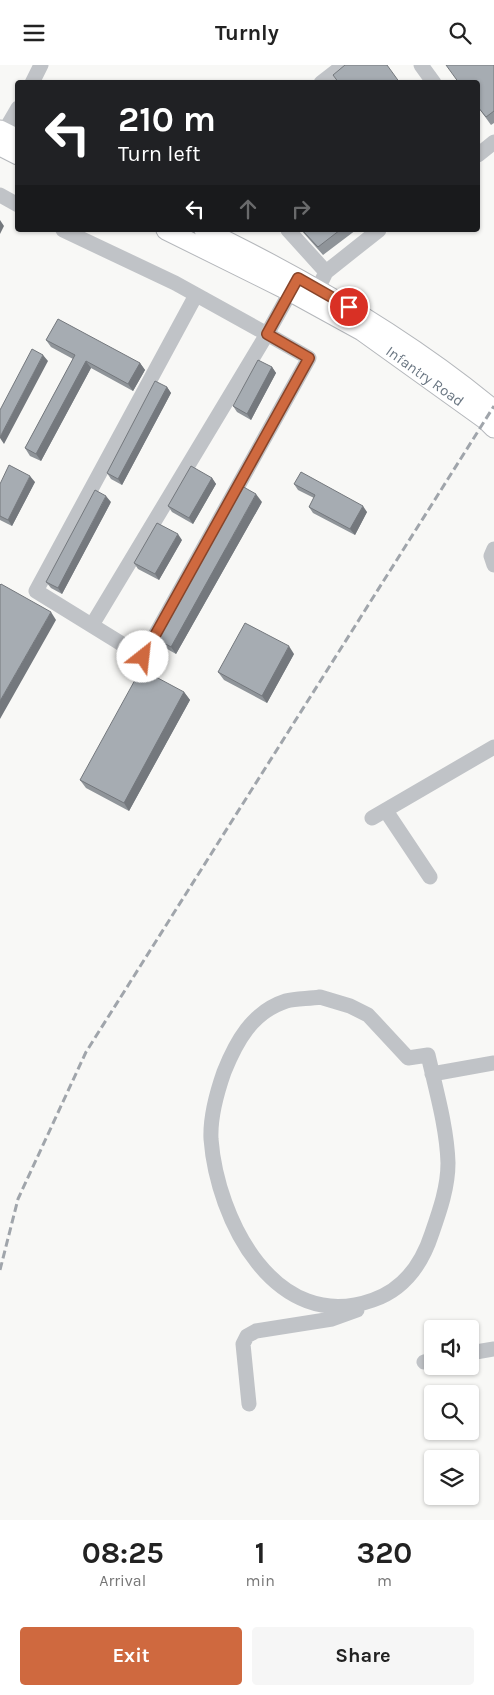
<!DOCTYPE html>
<style>
:root{--surface:#fff;--page:#f6f6f6;--text:#222;--muted:#767676;--accent:#cf693f}
body{margin:0;font-family:Karla,sans-serif;background:var(--page);color:var(--text);height:100vh;display:flex;flex-direction:column;font-size:19px;white-space:nowrap}
*{box-sizing:border-box;margin:0}
p{font-size:16px;color:var(--muted)}
.icon{flex:none;width:28px;height:28px;fill:none;stroke:currentColor;stroke-width:2;stroke-linecap:round;stroke-linejoin:round}
.map{position:relative;height:1455px;overflow:hidden}
.details{display:flex;flex-direction:column;background:var(--surface);flex:1}
.details>*{flex:none}
.top-card{position:absolute;left:15px;top:15px;width:465px;height:152px;border-radius:5px;box-shadow:0 1px 4px #0004;background:#202124;color:#fff;overflow:hidden}
.fabs{position:absolute;left:424px;top:1255px;display:grid;gap:10px}
.fabs a{display:grid;place-items:center;width:55px;height:55px;border-radius:5px;background:var(--surface);box-shadow:0 1px 4px #0004;font-size:25px}
.pin{position:absolute;display:grid;place-items:center;width:42px;height:42px;color:#fff;margin:-21px;border:2px solid #fff;border-radius:50%;box-shadow:0 1px 5px #0007}
.me{position:absolute;width:55px;margin:-28px;rotate:29deg;stroke-linejoin:round;filter:drop-shadow(0 0 4px #0008)}
.turn{display:flex;align-items:center;gap:18px;height:105px;padding:0 20px;font-size:22px}
.turn .icon{width:65px;height:65px;stroke-width:2.5}
.turn b{display:block;font-size:35px;line-height:42px}
.lanes{display:flex;align-items:center;height:48px;padding:0 20px;background:#0003;justify-content:center;gap:25px;direction:ltr}
.lanes .off{opacity:.35}
.eta{display:flex;justify-content:space-evenly;align-items:center;height:85px;text-align:center}
.eta b{font-size:30px;font-weight:700;line-height:35px}
.cta{display:flex;gap:10px;margin-top:auto;padding:10px 20px}
.cta a{flex:1;height:58px;border-radius:5px;background:var(--accent);color:#fff;font-size:20px;font-weight:700;line-height:58px;text-align:center}
.cta a+a{background:var(--page);color:var(--text)}
header{display:flex;justify-content:space-between;align-items:center;height:65px;padding:0 20px;background:var(--surface);font-size:22px;font-weight:700}
.map>svg:first-child{display:block}
.lines{fill:none;stroke-linecap:round;stroke-linejoin:round}
.major-casing{stroke:#b4b7bb;stroke-width:21}
.minor{stroke:#c0c3c7;stroke-width:15}
.major{stroke:#fff;stroke-width:19}
.rail{stroke:#a0a5ab;stroke-width:3;stroke-dasharray:8 4;stroke-linecap:butt}
.wall{fill:#8f9499}
.shaded-wall{fill:#74787d}
.building{fill:#a6acb2;stroke:#74787d}
.route-casing{stroke:#874429;stroke-width:12}
.route{stroke:#cf693f;stroke-width:9}
.labels{text-anchor:middle;stroke-width:5;stroke-linejoin:round;paint-order:stroke}
.street-label{font-size:15px;fill:#6b7783;stroke:#fff}
</style>
<header><svg class="icon" aria-label="menu" viewBox="0 0 24 24"><path d="M4 6h16M4 12h16M4 18h16"/></svg>Turnly<svg class="icon" aria-label="search" viewBox="0 0 24 24"><circle cx="10" cy="10" r="6"/><path d="M15 15l6 6"/></svg></header>
<div class="map">
<svg width="494" height="1455" viewBox="0 0 494 1455">
<rect width="100%" height="100%" fill="#f8f8f6"/>
<g class="lines">
<!-- major casing -->
<g class="major-casing">
<g id="major">
<path d="M0 65 18 74"/>
<path d="M0 81 18 90"/>
<path id="s1" d="M166 165 291 227 362 266 486 355 494 363"/>
<path d="M204 165C307 215 406 272 494 345"/>
</g>
</g>
<!-- minor -->
<path class="minor" d="M421 0 434 18
M32 18 41 0
M321 18 344 0
M4 67 18 43
M478 90 494 77
M0 130 18 140
M63 165 175 218 267 269 296 217
M288 165 326 207
M313 234 326 207 379 165
M494 484 491 491 494 500
M92 560 267 269 309 293 143 592 36 526 196 230
M386 746 430 812
M372 753 494 682
M320 932 350 941 368 950 408 993 428 990C436 1025 447 1063 448 1098 448 1122 440 1145 432 1168 422 1199 405 1224 373 1235 275 1270 217 1154 211 1074 210 1053 217 1027 224 1007 236 977 252 947 286 936 296 933 309 934 320 932Z
M432 1009 494 998
M470 1288 494 1284
M424 1297 432 1295
M249 1339 243 1279 247 1271 256 1266 332 1254 357 1245"/>
<!-- major -->
<use href="#major" class="major"/>
<!-- rail -->
<path class="rail" d="M0 1205 18 1134 86 987 494 341"/>
</g>
<!-- wall -->
<path class="wall" d="M494 0V58L491 60 478 42Z
M301 165H356L323 190Z
M46 275 140 298 145 305 133 326 91 303 41 396 30 391 25 383 73 294 51 282Z
M272 302 276 308 251 355 237 347 233 341Z
M167 322 171 328 122 420 111 414 107 408Z
M212 413 216 419 193 459 172 447 168 441Z
M35 417 12 461 0 455V419Z
M294 419 367 447 355 470 313 448 309 442 314 433 298 425Z
M111 437 62 529 51 523 46 517Z
M262 437 176 589 160 580 155 573Z
M182 475 159 515 138 504 134 498Z
M294 589 267 638 224 615 218 607Z
M184 627 190 635 129 746 86 723 80 715Z"/>
<!-- shaded-wall -->
<path class="shaded-wall" d="M0 155 4 161 0 169Z
M43 290 48 296 4 379 0 373V372Z
M86 296 91 303 41 396 36 389Z
M140 298 145 305 133 326 128 319Z
M272 302 276 308 251 355 247 349Z
M167 322 171 328 122 420 118 414Z
M30 411 35 417 12 461 8 455Z
M212 413 216 419 193 459 189 453Z
M256 429 262 437 176 589 171 582Z
M106 431 111 437 62 529 58 523Z
M363 441 367 447 355 470 350 464Z
M178 469 182 475 159 515 155 509Z
M51 547 56 555 0 654V636Z
M289 581 294 589 267 638 262 631Z
M184 627 190 635 129 746 124 738Z"/>
<!-- building -->
<path class="building" d="M345 0H387L400 18H339L333 10Z
M446 0H494V46L486 52 478 42V18H459Z
M302 165H340L318 182Z
M58 254 140 298 128 319 86 296 36 389 25 383 75 290 46 275Z
M32 284 43 290 0 372V345Z
M258 295 272 302 247 349 233 341Z
M155 316 167 322 118 414 107 408Z
M9 400 30 411 8 455 0 451V419Z
M191 401 212 413 189 453 168 441Z
M301 407 363 441 350 464 309 442 315 430 294 419Z
M240 420 256 429 171 582 155 573Z
M95 425 106 431 58 523 46 517Z
M157 458 178 469 155 509 134 498Z
M1 519 51 547 0 636V520Z
M245 558 289 581 262 631 218 607Z
M141 604 184 627 124 738 80 715Z"/>
<g class="lines">
<!-- route casing -->
<g class="route-casing">
<path id="route" d="M143 592 309 293 267 269 298 213 349 242"/>
</g>
<!-- route -->
<use href="#route" class="route"/>
</g>
<g class="labels">
<!-- street labels -->
<g class="street-label">
<text dy="5" stroke="none"><textPath href="#s1" startOffset="298">Infantry Road</textPath></text>
</g>
</g>
</svg>
<div class="fabs">
<a><svg class="icon" aria-label="sound" viewBox="0 0 24 24"><path d="M4 9h4l5-4v14l-5-4H4zM17 9q2 3 0 6"/></svg></a>
<a><svg class="icon" aria-label="search" viewBox="0 0 24 24"><circle cx="10" cy="10" r="6"/><path d="M15 15l6 6"/></svg></a>
<a><svg class="icon" aria-label="layers" viewBox="0 0 24 24"><path d="M12 4l9 5-9 5-9-5zM3 14l9 5 9-5"/></svg></a>
</div>
<div class="pin" style="left:349px;top:242px;background:#d93025"><svg class="icon" aria-label="arrive" viewBox="0 0 24 24"><path d="M6 21V4h12l-3 4 3 4H6"/></svg></div>
<svg class="me" style="left:143px;top:592px" viewBox="-20 -20 40 40"><circle r="19" fill="#fff"/><path d="M0-13L10 11 0 6-10 11z" fill="#cf693f"/></svg>
<div class="top-card">
<div class="turn"><svg class="icon" aria-label="left" viewBox="0 0 24 24"><path d="M17 20v-9H6M10 6l-5 5 5 5"/></svg><div><b>210 m</b>Turn left</div></div>
<div class="lanes"><svg class="icon" aria-label="left" viewBox="0 0 24 24"><path d="M17 20v-9H6M10 6l-5 5 5 5"/></svg><svg class="icon off" aria-label="ahead" viewBox="0 0 24 24"><path d="M12 20V5M6 11l6-6 6 6"/></svg><svg class="icon off" aria-label="right" viewBox="0 0 24 24"><path d="M7 20v-9h11M14 6l5 5-5 5"/></svg></div>
</div>
</div>
<section class="details">
<div class="eta">
<div><b>08:25</b><p>Arrival</p></div>
<div><b>1</b><p>min</p></div>
<div><b>320</b><p>m</p></div>
</div>
<div class="cta"><a>Exit</a><a>Share</a></div>
</section>
